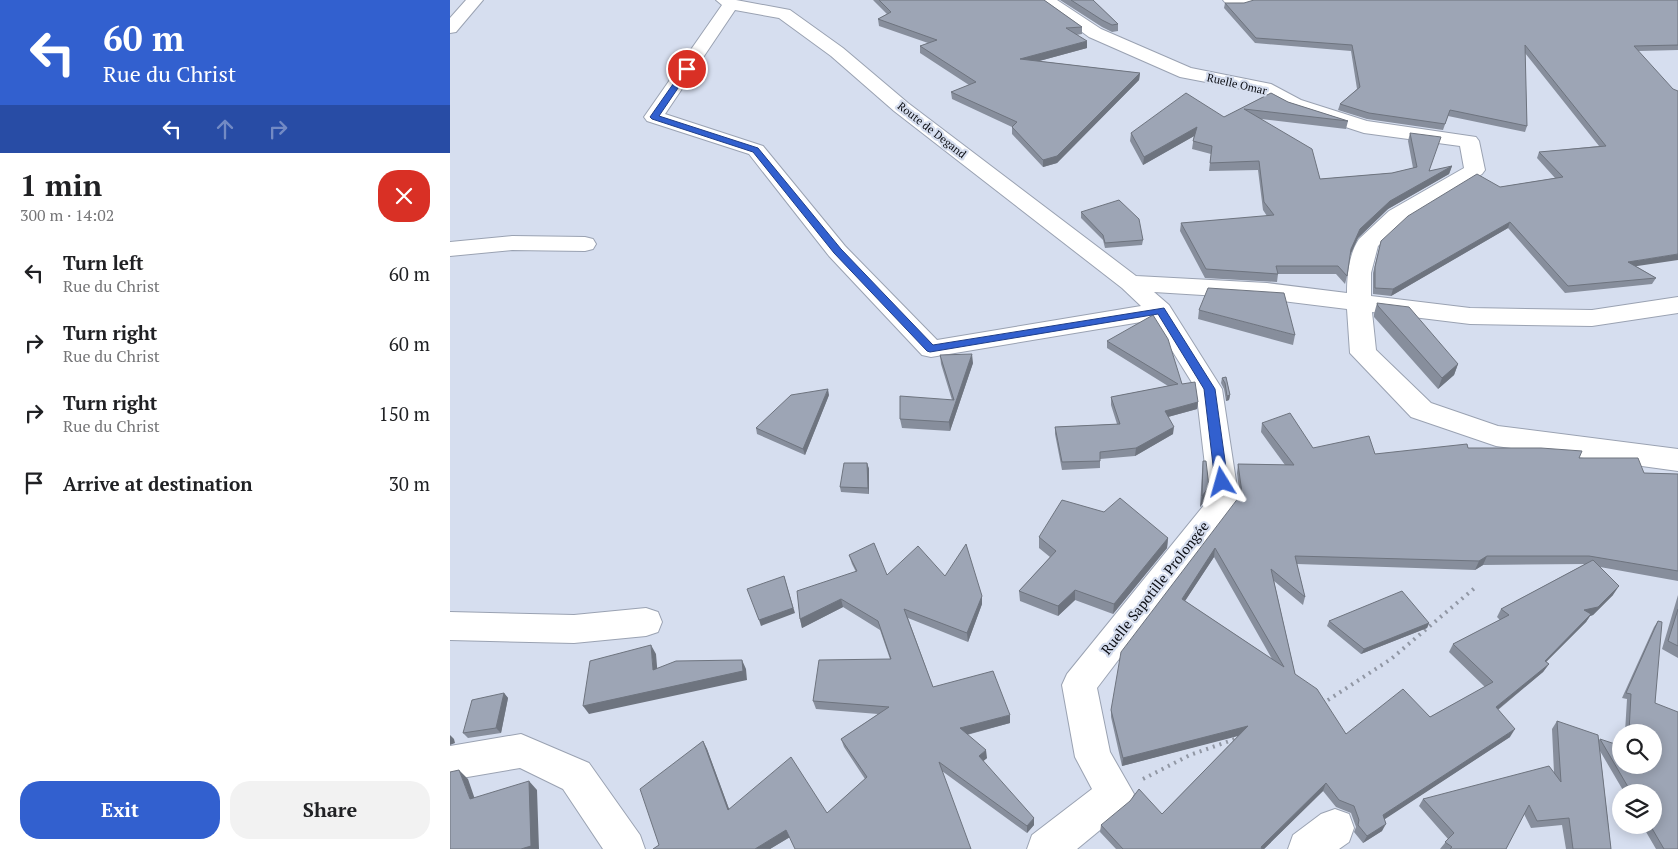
<!DOCTYPE html>
<meta charset="utf-8">
<style>
:root{--surface:#fff;--page:#f2f2f2;--text:#202124;--muted:#757577;--accent:#3260cf}
body{margin:0;font-family:"PT Serif",serif;background:var(--page);color:var(--text);height:100vh;display:flex;flex-direction:column;font-size:19px;white-space:nowrap}
*{box-sizing:border-box;margin:0}
p{font-size:16px;color:var(--muted)}
.icon{flex:none;width:28px;height:28px;fill:none;stroke:currentColor;stroke-width:2;stroke-linecap:round;stroke-linejoin:round}
.map{position:relative;flex:1;overflow:hidden}
.panel{display:flex;flex-direction:column;background:var(--surface);width:450px}
.panel>*{flex:none}
.top-card{background:#3260cf;color:#fff;overflow:hidden}
.tools{position:absolute;left:1162px;top:724px;display:grid;gap:10px}
.tools a{display:grid;place-items:center;width:50px;height:50px;border-radius:50%;background:var(--surface);box-shadow:0 2px 12px #0003;font-size:25px}
.pin{position:absolute;display:grid;place-items:center;width:42px;height:42px;color:#fff;margin:-21px;border:2px solid #fff;border-radius:50%;box-shadow:0 1px 5px #0007}
.me{position:absolute;width:55px;margin:-28px;rotate:352deg;stroke-linejoin:round;filter:drop-shadow(0 0 4px #0008)}
.turn{display:flex;align-items:center;gap:18px;height:105px;padding:0 20px;font-size:22px}
.turn .icon{width:65px;height:65px;stroke-width:2.5}
.turn b{display:block;font-size:35px;line-height:42px}
.lanes{display:flex;align-items:center;height:48px;padding:0 20px;background:#0003;justify-content:center;gap:25px;direction:ltr}
.lanes .off{opacity:.35}
.round{display:grid;place-items:center;flex:none;width:52px;height:52px;border-radius:20px;background:var(--page)}
.summary{display:flex;align-items:center;justify-content:space-between;height:85px;padding:0 20px}
h1{font-size:30px;font-weight:700;line-height:38px}
.cta{display:flex;gap:10px;margin-top:auto;padding:10px 20px}
.cta a{flex:1;height:58px;border-radius:20px;background:var(--accent);color:#fff;font-size:20px;font-weight:700;line-height:58px;text-align:center}
.cta a+a{background:var(--page);color:var(--text)}
ul{padding:0;list-style:none}
li{display:flex;align-items:center;gap:15px;height:70px;padding:0 20px}
li div{flex:1}
li b{display:block;font-size:19px}
li em{font-style:normal}
main{display:flex;flex:1;min-height:0}
.map>svg:first-child{display:block}
.lines{fill:none;stroke-linecap:round;stroke-linejoin:round}
.minor-casing{stroke:#9aa2b2;stroke-width:2}
.path{stroke:#9197a4;stroke-width:4;stroke-dasharray:2 5;stroke-linecap:butt}
.minor{fill:#fff;fill-rule:evenodd}
.wall{fill:#878e9c;fill-rule:evenodd}
.shaded-wall{fill:#6e747f}
.building{fill:#9da5b5;stroke:#6e747f;fill-rule:evenodd}
.route{fill:#3260cf;stroke:#203e87}
.labels{text-anchor:middle;stroke-width:4.5;stroke-linejoin:round;paint-order:stroke}
.far-street-label{font-size:11px;fill:#0b0d13;stroke:#d6deef}
.street-label{font-size:14px;fill:#0b0d13;stroke:#d6deef}
</style>
<main>
<section class="panel">
<div class="top-card">
<div class="turn"><svg class="icon" aria-label="left" viewBox="0 0 24 24"><path d="M17 20v-9H6M10 6l-5 5 5 5"/></svg><div><b>60 m</b>Rue du Christ</div></div>
<div class="lanes"><svg class="icon" aria-label="left" viewBox="0 0 24 24"><path d="M17 20v-9H6M10 6l-5 5 5 5"/></svg><svg class="icon off" aria-label="ahead" viewBox="0 0 24 24"><path d="M12 20V5M6 11l6-6 6 6"/></svg><svg class="icon off" aria-label="right" viewBox="0 0 24 24"><path d="M7 20v-9h11M14 6l5 5-5 5"/></svg></div>
</div>
<div class="summary"><div><h1>1 min</h1><p>300 m · 14:02</p></div><a class="round" style="background:#d93025;color:#fff"><svg class="icon" aria-label="close" viewBox="0 0 24 24"><path d="M6 6l12 12M18 6L6 18"/></svg></a></div>
<ul>
<li><svg class="icon" aria-label="left" viewBox="0 0 24 24"><path d="M17 20v-9H6M10 6l-5 5 5 5"/></svg><div><b>Turn left</b><p>Rue du Christ</p></div><em>60 m</em></li>
<li><svg class="icon" aria-label="right" viewBox="0 0 24 24"><path d="M7 20v-9h11M14 6l5 5-5 5"/></svg><div><b>Turn right</b><p>Rue du Christ</p></div><em>60 m</em></li>
<li><svg class="icon" aria-label="right" viewBox="0 0 24 24"><path d="M7 20v-9h11M14 6l5 5-5 5"/></svg><div><b>Turn right</b><p>Rue du Christ</p></div><em>150 m</em></li>
<li><svg class="icon" aria-label="arrive" viewBox="0 0 24 24"><path d="M6 21V4h12l-3 4 3 4H6"/></svg><div><b>Arrive at destination</b></div><em>30 m</em></li>
</ul>
<div class="cta"><a>Exit</a><a>Share</a></div>
</section>
<div class="map">
<svg width="1228" height="849" viewBox="0 0 1228 849">
<rect width="100%" height="100%" fill="#d6deef"/>
<g class="lines">
<!-- minor casing -->
<g class="minor-casing">
<path id="minor" d="M16 0H33L6 32 0 33V18Z
M266 0H286L340 10 393 48 458 103 686 276 817 283 897 293C897 275 899 254 909 239L939 211 1014 168 1010 146 914 133 837 108 808 92 730 77 639 37 588 0H607L651 29 741 68 821 84 851 100 917 121 1026 137 1029 141 1035 170 1032 174 955 221 928 246 921 273V296L1020 308 1142 310 1228 297V313L1142 326 1020 324 922 312 926 350 981 403 1048 426 1228 449V471L1046 446 961 417 900 353 897 309 817 299 704 292 719 305 772 389 789 501 647 688 660 752 684 794 678 807 627 849H577L582 835 642 789 625 757 612 685 617 674 759 499 746 389 703 320 481 357 472 355 379 256 299 154 197 121 194 117 272 5ZM285 10 329 18 381 56 444 111 672 288 691 306 487 340 395 246 313 146 215 114Z
M773 0H804C797 10 780 10 773 0Z
M62 236 135 237 143 239 146 244 143 249 135 251 62 250 0 256V242Z
M196 608 208 612 212 622 208 632 196 636 124 643 0 640V612L124 615Z
M71 734 139 763 190 835 195 849H153L113 789 70 768 0 780V746Z
M885 809 899 814 904 828 899 842 889 849H838L843 835 871 814Z"/>
</g>
<!-- path -->
<path class="path" d="M872 704 941 659 1027 586
M693 779 740 755 788 738"/>
<!-- minor -->
<use href="#minor" class="minor"/>
</g>
<!-- wall -->
<path class="wall" d="M423 0H594L632 27V34L626 35 637 48 589 61 690 73 689 80 607 163 593 167 562 134V127L502 99 501 92 519 85 470 53V46L478 43 429 26 428 19 437 14Z
M610 0H643L668 24V31L662 32 652 27Z
M1228 0V50L1189 51 1186 266 1206 278 1202 284 1115 293 1058 228 941 296 923 294V273L931 241 1050 187 1105 178 1087 158 1089 152 1149 146 1075 53 1077 126 1075 132 998 116 993 130 917 119 888 110 890 104 907 89 901 51 805 43 774 8 775 3Z
M821 93 838 102 898 121 896 129 811 119 870 179 942 173 963 168 958 141 960 133 980 171 1002 166 999 174 938 209 908 238 900 254 897 276 895 284 886 274H828L827 282 755 278 730 231 731 223 817 216 813 210 808 170 759 171 761 154 742 149 744 136 693 165 680 141 681 133 774 117Z
M631 212 693 240 692 245 655 248 653 240 631 218Z
M927 303 1008 364 1004 375 988 389 924 317V314Z
M749 310 845 335 843 345 748 319Z
M657 341 732 384 748 402 747 409 718 417 723 434 685 456 650 459V468L612 470 605 434V427L667 424 661 405V397L718 386 657 348Z
M490 355 523 363 500 431 452 428 450 419 502 400 491 364Z
M776 377 780 395 779 400 776 401 774 389 771 383 772 378Z
M379 395 355 455 307 434 306 428Z
M812 423 863 448 925 454 1018 448 1129 458 1194 473 1228 474V581L1150 567 1163 595 1143 615 1140 616 1136 622 1096 662 1099 664 1093 672 1048 710 1060 737 934 819 932 831 913 843 904 832 906 827 901 813 886 807 873 791 814 849H666L650 832 651 825 712 814 789 735 672 766 661 717V710L790 497 787 473 788 464 835 465 811 432ZM764 557 822 659 735 601ZM847 564 1025 570 1033 565 1135 564 1051 609 1047 617 1050 620 1003 644 999 652 1035 687 980 717 896 734 845 674 824 581 853 605 855 597Z
M753 461 759 487 757 498 750 507 752 472Z
M417 463 419 469V494L391 492 390 487Z
M589 537 718 538 717 548 663 614 625 600 608 616 570 601 569 591 600 557 589 548Z
M399 555 437 575 495 576 532 596V604L518 642 458 618 483 687 560 723 517 735 537 758 533 761 584 825 577 833 492 771 340 837 320 849H203L209 845 253 741 257 749 279 809 377 813 415 779 394 747 391 739 428 714 366 709 363 701 440 659 430 630 393 607 352 628 350 619 406 572 402 564Z
M1228 595V658L1212 649Z
M879 621 979 623 977 628 911 654 877 626Z
M1208 621 1205 703 1228 849H1206L1192 825H1204V792H1174L1150 751 1161 849H1116L1112 825 1081 828 1074 814 1056 849H990L998 839 969 806 973 799 1104 773 1102 729 1107 721 1148 741 1150 739 1171 765 1204 732H1175L1177 699 1172 698 1204 627Z
M54 693 58 698 51 733 18 738 13 733Z"/>
<!-- shaded-wall -->
<path class="shaded-wall" d="M637 41V48L571 66 570 59Z
M690 73 689 80 607 163 593 167V160Z
M747 127 746 135 693 165 694 157Z
M1002 166 999 174 938 209 908 238 899 258 901 249 910 229 940 201Z
M1060 222 1058 228 941 296 943 289Z
M1228 254V260L1174 268 1178 262Z
M522 354 523 363 500 431 499 422Z
M1008 364 1004 375 988 389 992 378Z
M378 389 379 395 355 455 353 449Z
M780 395 779 400 776 401 777 396Z
M748 402 747 409 714 418 715 411Z
M724 427 723 434 685 456 686 448Z
M417 463 419 469V494L418 488Z
M759 487 757 498 750 507 752 496Z
M718 538 717 548 663 614 664 604Z
M765 548 764 557 731 607 732 599Z
M1037 556 1033 565 1025 570 1029 561Z
M334 576 345 613 311 626 309 620Z
M1169 586 1163 595 1143 615 1140 616 1136 622 1089 669 1134 610Z
M625 590V600L608 616V606Z
M532 596V604L518 642 517 633Z
M391 599 393 607 352 628 350 619Z
M979 623 977 628 911 654 914 649Z
M201 645 206 654 208 678 203 670Z
M292 660 296 669 297 680 139 714 133 706Z
M1099 664 1093 672 1041 715 1046 707Z
M54 693 58 698 51 733 46 728Z
M560 715V723L511 736 510 728Z
M798 726 796 734 672 766 673 758Z
M1065 729 1060 737 929 823 933 815Z
M0 735 4 739 5 743 0 745Z
M253 741 257 749 282 817 278 810Z
M536 750 537 758 530 764 529 756Z
M9 770 18 779 28 808 20 799Z
M79 781 87 790 89 849H71Z
M876 783 873 791 814 849H811V847Z
M584 818V825L577 833V826Z
M936 824 932 831 913 843 917 836Z
M336 830 340 837 320 849H305Z"/>
<!-- building -->
<path class="building" d="M429 0H594L632 27 616 28 637 41 570 59 690 73 607 156 593 160 562 127 567 122 501 92 526 82 470 46 487 40 428 19 441 12Z
M621 0H643L668 24 662 25 652 20Z
M804 0H1228V45L1184 46 1223 89 1228 91V254L1178 262 1206 278 1118 286 1060 222 943 289 925 288V267L931 241 958 216 1027 174 1050 187 1113 177 1089 152 1156 146 1075 45 1077 126 1000 110 995 124 919 113 890 104 910 87 902 45 806 38 775 3H794Z
M736 93 774 117 821 93 838 102 898 121 794 109 862 149 870 179 942 173 967 167 960 133 991 137 979 171 1002 166 940 201 910 229 901 249 897 276 888 266H826L828 274 756 269 731 223 824 215 814 202 809 161 760 163 762 146 743 141 747 127 694 157 681 133Z
M669 200 689 219 693 240 655 243 653 235 631 212Z
M758 288 834 293 845 335 749 310Z
M927 303 959 307 1008 364 992 378 928 306Z
M703 315 718 339 732 384 745 382 748 402 715 411 724 427 686 448 650 452V461L612 462 605 427 670 424 661 397 728 384 657 341Z
M522 354 499 422 450 419V396L504 400 490 355Z
M776 377 780 395 777 396 775 383 772 378Z
M378 389 353 449 306 428 341 395Z
M840 413 863 448 919 436 925 454 1017 444 1018 448H1091L1132 451 1129 458H1188L1194 473 1228 474V571L1139 556H1037L1029 561 845 556 855 597 821 569 845 674 867 689 896 734 953 689 980 717 1043 682 1003 644 1059 615 1051 609 1143 560 1169 586 1148 607 1134 610 1141 614 1095 661 1099 664 1046 707 1065 729 933 815 936 824 917 836 908 825 909 820 904 806 889 800 876 783 811 847 812 849H673L651 825 680 801 689 789 712 814 798 726 673 758 661 710 671 652 792 493 788 464 844 465 812 423ZM765 548 834 667 732 599Z
M753 461H756L759 487 752 496Z
M394 463H417L418 488 390 487Z
M670 498 718 538 664 604 625 590 608 606 569 591 606 551 589 537 612 500 654 512Z
M424 543 437 575 468 546 495 576 516 544 532 596 517 633 454 609 483 687 543 671 560 715 510 728 536 750 529 756 584 818 577 826 489 762 521 849H345L336 830 305 849H203L209 845 190 789 253 741 278 810 341 757 377 813 417 777 391 739 439 707 363 701 369 660 441 659 428 621 391 599 350 619 347 591 407 571 399 555Z
M334 576 343 608 309 620 297 589Z
M952 591 979 623 914 649 879 621Z
M1228 609V646L1218 641Z
M1208 621 1212 622 1205 703 1228 712V849H1214L1200 825H1204V792H1181L1150 739 1171 746V765H1204V732H1179L1181 694 1176 693Z
M201 645 203 670 226 661 292 660 293 671 133 706 140 661Z
M54 693 46 728 13 733 22 700Z
M1107 721 1148 735 1161 849H1123L1119 818 1087 821 1079 805 1056 849H1000L1002 847 995 842 1004 833 973 799 1099 766 1111 782Z
M9 770 20 799 79 781 81 846 71 849H0V772Z"/>
<!-- route -->
<path class="route" d="M235 67 241 69 209 116 308 148 391 249 483 345 714 308 765 389 778 482 776 486H767L765 482 754 389 708 314 480 352 477 351 384 253 303 152 202 119 200 117Z"/>
<g class="labels">
<!-- far-street labels -->
<g class="far-street-label">
<text transform="translate(787 84) rotate(13)" y="4">Ruelle Omar</text>
<text transform="translate(482 130) rotate(38)" y="4">Route de Degand</text>
</g>
<!-- street labels -->
<g class="street-label">
<text transform="translate(705 588) rotate(-52)" y="5">Ruelle Sapotille Prolongée</text>
</g>
</g>
</svg>
<div class="tools">
<a><svg class="icon" aria-label="search" viewBox="0 0 24 24"><circle cx="10" cy="10" r="6"/><path d="M15 15l6 6"/></svg></a>
<a><svg class="icon" aria-label="layers" viewBox="0 0 24 24"><path d="M12 4l9 5-9 5-9-5zM3 14l9 5 9-5"/></svg></a>
</div>
<div class="pin" style="left:237px;top:69px;background:#d93025"><svg class="icon" aria-label="arrive" viewBox="0 0 24 24"><path d="M6 21V4h12l-3 4 3 4H6"/></svg></div>
<svg class="me" style="left:772px;top:482px" viewBox="-20 -20 40 40"><path d="M0-17L14 15 0 8-14 15z" fill="#3260cf" stroke="#fff" stroke-width="4"/></svg>
</div>
</main>
